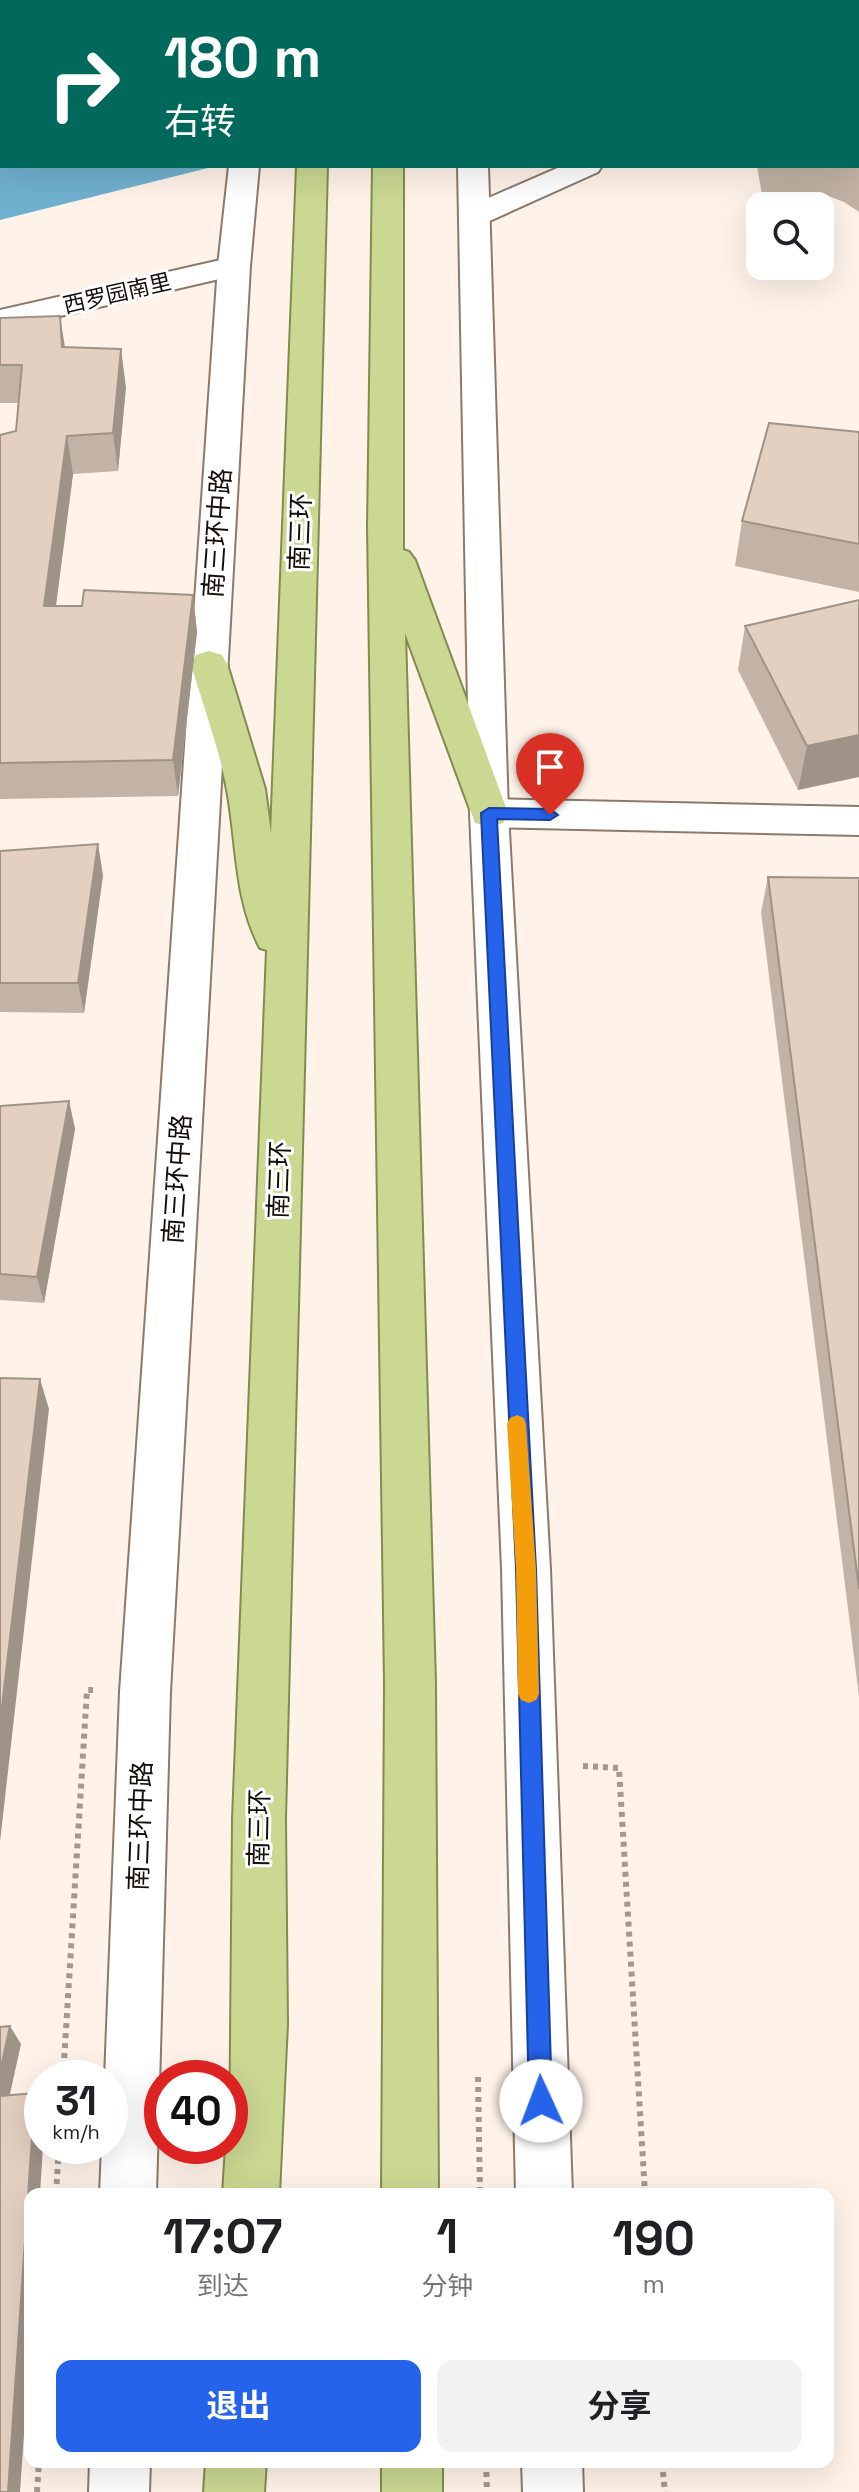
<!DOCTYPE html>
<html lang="zh">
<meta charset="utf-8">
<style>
:root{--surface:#fff;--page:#f2f2f2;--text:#202124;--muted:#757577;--accent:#2563eb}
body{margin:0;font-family:"Space Grotesk","Noto Sans SC",sans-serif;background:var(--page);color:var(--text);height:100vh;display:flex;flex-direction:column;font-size:30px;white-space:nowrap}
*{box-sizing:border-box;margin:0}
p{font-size:26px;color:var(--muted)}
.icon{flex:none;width:44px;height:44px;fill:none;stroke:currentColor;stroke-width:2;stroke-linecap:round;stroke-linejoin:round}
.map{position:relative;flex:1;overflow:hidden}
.side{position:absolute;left:24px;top:2188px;width:810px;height:280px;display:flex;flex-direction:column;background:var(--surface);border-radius:16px;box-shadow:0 8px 32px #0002}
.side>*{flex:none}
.hud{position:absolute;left:0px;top:0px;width:860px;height:168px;box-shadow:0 8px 32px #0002;background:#00695c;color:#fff;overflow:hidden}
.fabs{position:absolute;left:746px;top:192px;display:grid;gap:16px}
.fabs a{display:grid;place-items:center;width:88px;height:88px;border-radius:16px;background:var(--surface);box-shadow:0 8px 32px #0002;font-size:40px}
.speed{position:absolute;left:24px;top:2060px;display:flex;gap:16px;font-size:40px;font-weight:700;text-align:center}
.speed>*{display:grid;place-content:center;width:104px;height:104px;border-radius:50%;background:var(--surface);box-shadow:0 8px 32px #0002;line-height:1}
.speed small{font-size:20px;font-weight:400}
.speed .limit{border:12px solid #d22;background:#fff;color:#111}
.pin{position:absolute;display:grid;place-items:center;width:68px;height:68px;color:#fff;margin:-82px -34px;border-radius:50% 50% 50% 0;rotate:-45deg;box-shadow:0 0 8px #0007}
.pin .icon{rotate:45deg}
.me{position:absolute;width:88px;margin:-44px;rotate:358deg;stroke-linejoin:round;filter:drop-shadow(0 0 6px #0008)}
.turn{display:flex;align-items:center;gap:28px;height:168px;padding:0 32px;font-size:36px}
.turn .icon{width:104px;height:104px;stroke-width:2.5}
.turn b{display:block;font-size:56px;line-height:68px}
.eta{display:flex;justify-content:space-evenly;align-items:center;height:136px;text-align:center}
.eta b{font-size:48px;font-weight:700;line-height:56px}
.primary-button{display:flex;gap:16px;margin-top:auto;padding:16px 32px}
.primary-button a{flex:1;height:92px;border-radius:16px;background:var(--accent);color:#fff;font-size:32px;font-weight:700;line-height:92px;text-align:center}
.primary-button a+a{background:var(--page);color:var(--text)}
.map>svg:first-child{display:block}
.water{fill:#70b0cf}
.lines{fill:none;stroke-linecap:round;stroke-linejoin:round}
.minor-casing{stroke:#8b7a6c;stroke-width:4}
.tertiary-casing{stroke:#8b7a6c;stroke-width:4}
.trunk-casing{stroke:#828b50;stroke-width:4}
.path{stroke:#a29890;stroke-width:6;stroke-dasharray:5 5;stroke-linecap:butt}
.minor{fill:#fff;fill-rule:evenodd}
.tertiary{fill:#fff;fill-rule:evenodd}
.trunk{fill:#cad892;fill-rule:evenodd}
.wall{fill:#c3b3a6}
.shaded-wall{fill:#9f9287}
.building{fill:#e3d0c1;stroke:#9f9287;stroke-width:2}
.route{fill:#2563eb;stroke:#184099;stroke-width:2}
.slow{fill:#f59e0b}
.labels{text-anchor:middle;stroke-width:6;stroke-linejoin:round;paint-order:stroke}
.far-street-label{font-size:22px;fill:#140e09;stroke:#fff}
.street-label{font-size:26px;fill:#140e09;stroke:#fff}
</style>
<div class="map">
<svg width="859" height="2492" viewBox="0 0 859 2492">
<rect width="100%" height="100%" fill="#fff3e9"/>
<!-- water -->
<path class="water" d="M444 0H851L433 2Z
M0 80 2 166H216L0 220Z"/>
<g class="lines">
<!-- minor casing -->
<g class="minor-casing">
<path id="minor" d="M111 0H146L110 2Z
M0 23H2V41H0Z
M859 56V74L858 75V57Z
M562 166H602L598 172 485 223 474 225 463 223 459 216 463 209Z
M234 257 245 259 250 266 245 273 0 330V310Z
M489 799 859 807V835L489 827 475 823 470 813 475 803Z"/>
</g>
<!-- tertiary casing -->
<g class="tertiary-casing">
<path id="tertiary" d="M453 0H481V2H453Z
M229 166H259L250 266 170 1692 156 2194H100L102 2146H110V2078H105L120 1692 218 266Z
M458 166H488L508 813 550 1569 572 2194H516L502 1569 470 813Z
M90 2462H150L149 2492H89Z
M522 2462H582L583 2492H523Z"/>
</g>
<!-- trunk casing -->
<g class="trunk-casing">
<path id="trunk" d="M306 0H334V2H306Z
M376 0H404V2H376Z
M297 166H327L285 1819 287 2024 279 2194H223L226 2146H230L233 1819 267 950 260 948C234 899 237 843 227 790 219 748 203 705 191 664L196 655 209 651 222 655 227 664 265 789 271 833Z
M373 166H403V550L409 552 415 560 508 813 503 823 489 827 475 823 405 633 435 1683 438 2194H382L385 1683 368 527Z
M206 2462H266L264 2492H204Z
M382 2462H442V2492H382Z"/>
</g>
<!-- path -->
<path class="path" d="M583 1766 619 1768 645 2194
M478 2077 480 2194
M63 2078 87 1690H93
M56 2194 59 2146
M486 2462 487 2492
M662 2462 665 2492
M37 2492 39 2462"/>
<!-- minor -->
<use href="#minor" class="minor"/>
<!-- tertiary -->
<use href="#tertiary" class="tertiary"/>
<!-- trunk -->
<use href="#trunk" class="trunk"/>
</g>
<!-- wall -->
<path class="wall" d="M859 78V212L844 202 826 195H762L757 166H858Z
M0 318 65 347 126 387 118 471 73 474 56 606H82L193 595 197 632 178 796 0 799V435L16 431 18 403H0Z
M859 432V592L735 566 742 521Z
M859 600 798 790 738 670 745 626Z
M0 851 103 875 84 1013 0 1012Z
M768 877 859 878V1697L761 912Z
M69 1101 75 1129 44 1303 0 1300V1106Z"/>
<!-- shaded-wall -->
<path class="shaded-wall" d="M60 316 66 354 62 347Z
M121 349 126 387 118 471 113 433Z
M67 436 73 474 51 643 44 606Z
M193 595 197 632 178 796 173 760Z
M859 735V777L798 790 807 746Z
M98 844 103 875 84 1013 78 983Z
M69 1101 75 1129 44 1303 37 1277Z
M40 1379 49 1409 0 1842V1724Z
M10 2026 21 2044 6 2112 0 2104V2071Z
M35 2093 42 2103V2146H43L40 2194H30V2348L20 2492H8Z"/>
<!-- building -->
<path class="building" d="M859 78V161L858 160Z
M60 316 62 347 121 349 113 433 67 436 44 606H82L84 590 193 595 173 760 0 763V435L16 431 22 365H0V318Z
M769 423 859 432V544L742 521Z
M859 600V735L807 746 745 626Z
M98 844 78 983H0V851Z
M768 877 859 878V1589Z
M69 1101 37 1277 0 1274V1106Z
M0 1378 40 1379 0 1724Z
M10 2026 0 2071V2027Z
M35 2093 8 2492H0V2096Z"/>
<!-- route -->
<path class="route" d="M489 808 550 809 558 815 550 820 497 819 536 1569 552 2101 549 2109 541 2113 533 2109 529 2101 516 1569 481 813Z"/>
<!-- slow -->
<path class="slow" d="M517 1415 524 1418 526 1424 536 1569 539 1694 536 1700 529 1703 521 1700 518 1694 516 1569 507 1424 510 1418Z"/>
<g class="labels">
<!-- far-street labels -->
<g class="far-street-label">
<text transform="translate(117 293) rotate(-13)" y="8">西罗园南里</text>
</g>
<!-- street labels -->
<g class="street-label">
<text transform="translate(300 532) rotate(-88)" y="9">南三环</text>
<text transform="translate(217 533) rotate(-86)" y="9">南三环中路</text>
<text transform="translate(177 1179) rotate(-86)" y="9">南三环中路</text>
<text transform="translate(279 1180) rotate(-88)" y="9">南三环</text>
<text transform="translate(140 1826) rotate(-88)" y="9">南三环中路</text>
<text transform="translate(259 1828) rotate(-89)" y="9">南三环</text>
</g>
</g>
</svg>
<div class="fabs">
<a><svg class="icon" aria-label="search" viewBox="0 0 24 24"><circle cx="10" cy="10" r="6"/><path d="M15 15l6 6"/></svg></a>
</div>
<div class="speed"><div>31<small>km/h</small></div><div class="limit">40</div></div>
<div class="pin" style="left:550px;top:815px;background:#d93025"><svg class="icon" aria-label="arrive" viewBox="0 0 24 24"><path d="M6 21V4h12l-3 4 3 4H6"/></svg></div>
<svg class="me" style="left:541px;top:2101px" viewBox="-20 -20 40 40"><circle r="19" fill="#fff"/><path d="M0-13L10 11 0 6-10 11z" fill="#2563eb"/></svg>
<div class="hud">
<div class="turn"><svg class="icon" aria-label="right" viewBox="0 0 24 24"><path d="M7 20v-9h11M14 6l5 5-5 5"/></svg><div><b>180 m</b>右转</div></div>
</div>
<section class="side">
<div class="eta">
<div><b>17:07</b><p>到达</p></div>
<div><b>1</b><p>分钟</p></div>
<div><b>190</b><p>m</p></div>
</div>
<div class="primary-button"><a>退出</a><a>分享</a></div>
</section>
</div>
